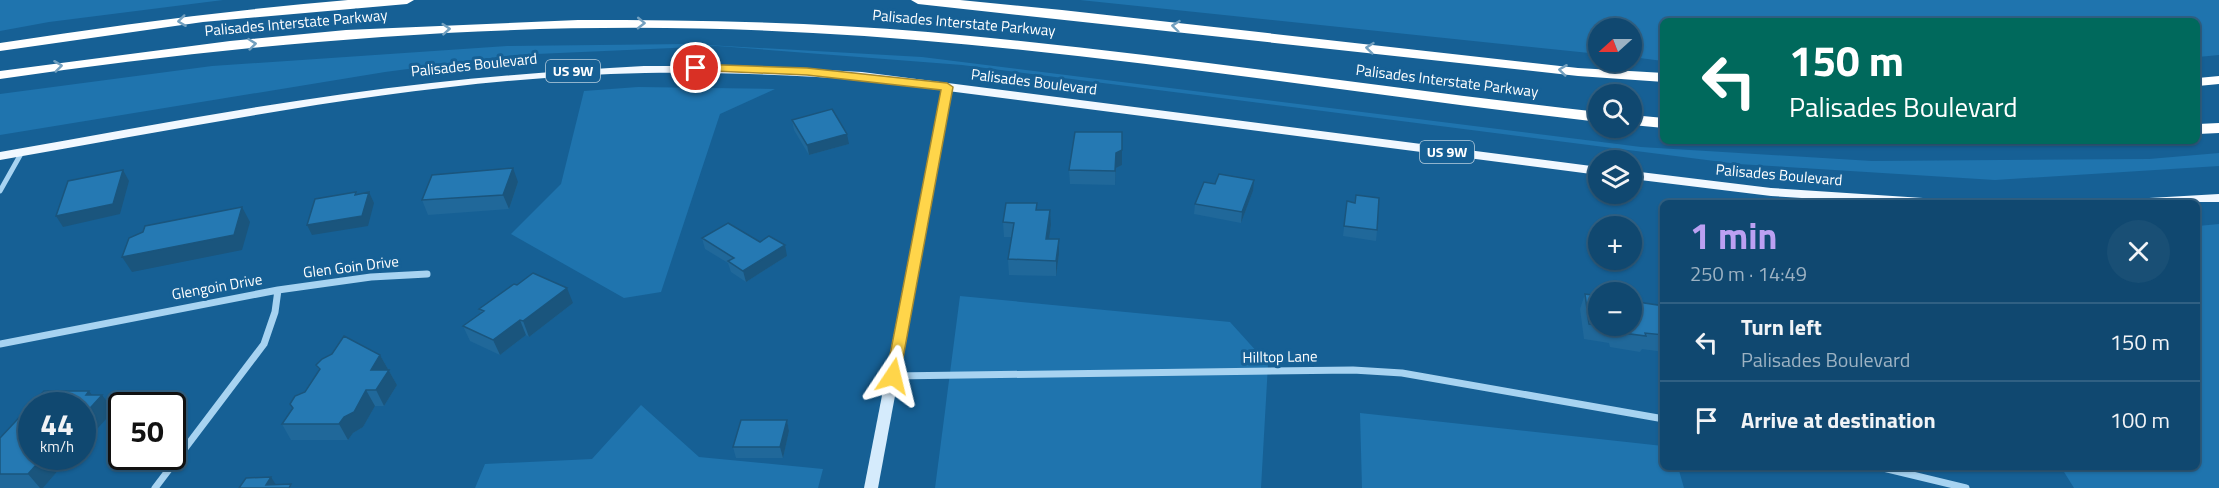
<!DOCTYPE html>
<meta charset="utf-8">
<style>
:root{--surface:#104870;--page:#194f75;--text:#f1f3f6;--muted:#9cb2c3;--line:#306083;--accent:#bca0f2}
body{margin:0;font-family:"Titillium Web",sans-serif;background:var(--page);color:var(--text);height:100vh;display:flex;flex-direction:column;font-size:22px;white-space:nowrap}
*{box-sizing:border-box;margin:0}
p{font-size:20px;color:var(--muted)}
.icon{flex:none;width:33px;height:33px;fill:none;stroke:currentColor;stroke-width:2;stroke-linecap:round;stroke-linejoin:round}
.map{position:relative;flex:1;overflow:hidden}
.side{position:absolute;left:1660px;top:200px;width:540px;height:270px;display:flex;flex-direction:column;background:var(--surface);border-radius:9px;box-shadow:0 2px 4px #0004,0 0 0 2px var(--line)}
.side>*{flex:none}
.hud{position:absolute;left:1660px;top:18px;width:540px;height:126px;border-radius:9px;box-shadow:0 2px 4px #0004,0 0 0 2px var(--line);background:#00695c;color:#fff;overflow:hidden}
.needle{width:39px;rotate:249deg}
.tools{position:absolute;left:1588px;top:18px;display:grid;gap:12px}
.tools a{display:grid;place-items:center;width:54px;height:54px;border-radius:50%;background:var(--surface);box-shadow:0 2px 4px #0004,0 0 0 2px var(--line);font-size:30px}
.speed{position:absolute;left:18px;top:392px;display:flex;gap:12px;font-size:30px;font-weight:700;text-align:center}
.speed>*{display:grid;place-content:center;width:78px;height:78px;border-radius:50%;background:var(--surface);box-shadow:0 2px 4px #0004,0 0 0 2px var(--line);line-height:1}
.speed small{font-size:15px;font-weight:400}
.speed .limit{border:3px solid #111;border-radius:9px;background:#fff;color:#111}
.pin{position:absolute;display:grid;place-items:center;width:51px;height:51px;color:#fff;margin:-26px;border:3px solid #fff;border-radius:50%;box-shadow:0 2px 6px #0007}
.me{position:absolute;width:66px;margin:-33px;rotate:10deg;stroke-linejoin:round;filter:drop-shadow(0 0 4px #0008)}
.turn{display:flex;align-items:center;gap:21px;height:126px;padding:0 30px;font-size:27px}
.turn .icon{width:78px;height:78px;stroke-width:2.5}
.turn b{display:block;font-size:42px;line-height:51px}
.round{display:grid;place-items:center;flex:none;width:63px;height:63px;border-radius:32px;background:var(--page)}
.headline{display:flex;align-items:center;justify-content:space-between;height:102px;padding:0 30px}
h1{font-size:36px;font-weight:700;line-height:45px;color:var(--accent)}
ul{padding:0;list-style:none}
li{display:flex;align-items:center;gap:18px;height:78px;padding:0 30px;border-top:2px solid var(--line)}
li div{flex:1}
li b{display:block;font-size:22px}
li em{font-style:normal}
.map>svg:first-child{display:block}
.green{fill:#1f74ae}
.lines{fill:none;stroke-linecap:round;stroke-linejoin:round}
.street-far1{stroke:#a7d3f1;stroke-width:5}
.street{stroke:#a7d3f1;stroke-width:7}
.secondary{fill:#d5ebfc;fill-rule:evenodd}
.primary{fill:#f1f8ff;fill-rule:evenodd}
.highway{fill:#fff;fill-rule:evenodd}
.wall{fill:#20689a}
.shaded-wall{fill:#1a557d}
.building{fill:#2579b3;stroke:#1a557d;stroke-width:1.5}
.oneway{stroke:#73a0bf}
.route{fill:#ffd54a;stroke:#a68a30;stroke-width:1.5}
.labels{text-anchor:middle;stroke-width:6;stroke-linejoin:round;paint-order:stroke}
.shield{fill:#166095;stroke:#b9cfdf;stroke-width:1.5}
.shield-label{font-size:14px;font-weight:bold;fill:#fff}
.street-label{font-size:15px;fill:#fff;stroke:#166095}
</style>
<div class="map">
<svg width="2219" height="488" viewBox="0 0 2219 488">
<rect width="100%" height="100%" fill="#166095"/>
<!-- green -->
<path class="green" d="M0 0H223L49 22 0 31Z
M1080 0H2219V55L2198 57V21H1664L1663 61 1632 57V28H1599V54Z
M689 44 922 57 1641 147 1872 161 2149 159 2219 153V166L1995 180 1738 164 962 65 718 46 514 55 385 72 0 135V94L212 66 507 46Z
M638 87 775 89 720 114 661 292 624 298 511 234 561 184 584 91Z
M2219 224V488H2074L2061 467 2198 466V226Z
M960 296 1230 322 1268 364 1261 488H935Z
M641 405 699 457 823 469 818 488H475L485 464 592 459Z
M1360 413 1663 446 1664 466 1678 467 1684 488H1362Z"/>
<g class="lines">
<!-- street-far1 -->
<path class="street-far1" d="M0 191 22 152"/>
<!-- street -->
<path class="street" d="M278 290 371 277 427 274
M0 344 278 290 275 312 264 344 155 488
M893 376 1353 370 1402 373 1664 419
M1875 466 1966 488"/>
<!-- secondary -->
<path class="secondary" d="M947 84 952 87 878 488H864L942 87Z"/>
<!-- primary -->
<path class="primary" d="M644 66H752L862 72 1599 167V175L862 80C790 75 718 72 645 73 428 78 213 123 0 160V152C143 127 286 99 431 83 502 75 572 70 644 66Z
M1632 171 1771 188 1923 198 1930 202H1865L1771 196 1632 179Z
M2219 194V202H2142L2149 198Z"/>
<!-- highway -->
<path class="highway" d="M348 0H414L407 4 203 22 0 51V43C116 25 231 10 348 0Z
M911 0H960L1062 10 1578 68 1664 73V82L1578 76 918 4Z
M578 20C695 20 812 22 928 32 1153 52 1375 87 1599 112V122C1337 92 1076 47 813 33 541 17 269 40 0 79V71L230 41 346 30Z
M2219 76V84L2198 86V78Z
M1632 115 1664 118V128L1632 125Z
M2219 123V133L2198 134V124Z"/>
</g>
<!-- wall -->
<path class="wall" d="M792 120 849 144 809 155 794 130Z
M1122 165 1116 168 1115 185 1070 184 1069 170Z
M518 182 509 209 428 215 422 200Z
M1253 191 1241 223 1194 214 1195 204Z
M1356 195 1377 230 1376 241 1343 236 1347 201 1354 202Z
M1038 210 1051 225 1049 239 1059 254 1056 276 1009 275 1008 259 1012 237H1004L1003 222Z
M702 238 760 242 787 256 746 282 731 272 728 263 705 249Z
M1585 294 1664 306V352L1642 349 1640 352 1610 347 1609 343 1584 339 1580 309Z
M573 303 529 337 526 335 500 355 470 341 463 326 481 313 479 309Z
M380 355 397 385 384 406H375L363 427 353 433 348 440H291L282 424 319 370 316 365Z
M92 395H102L114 410 82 405 32 456H74L65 467H61L43 488H0V438Z
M787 420 789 431 783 458H736L733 447Z"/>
<!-- shaded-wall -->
<path class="shaded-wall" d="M1122 132V165L1116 168 1115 185 1116 153Z
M847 134 849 144 809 155 807 145Z
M513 168 518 182 509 209 503 195Z
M123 170 129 181 120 214 63 227 56 216Z
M1254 180 1253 191 1241 223 1242 212Z
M369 192 374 203 368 226 312 235 307 225Z
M242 207 250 222 242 250 132 272 122 257Z
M1050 210 1051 225 1047 254 1046 239Z
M1059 239V254L1056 276V261Z
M785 245 787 256 746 282 743 271Z
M567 288 573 303 529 337 523 321Z
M520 320 526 335 500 355 493 340Z
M380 355 397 385 384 406 376 390 371 370Z
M366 390 375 406 363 427 353 433 348 440 339 424 344 417Z
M89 391 97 401 102 395 114 410 82 446V417L86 395Z
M787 420 789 431 783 458 780 447Z
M44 456H52L61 467 43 488H40L28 474Z
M55 456H74L65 467Z
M271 477 278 488 266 485Z"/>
<!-- building -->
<path class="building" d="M832 109 847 134 807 145 792 120Z
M1075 132H1122V150L1116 153 1115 171 1069 170Z
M513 168 503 195 422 200 432 175Z
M123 170 113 204 56 216 68 181Z
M1219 174 1254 180 1242 212 1195 204 1204 182 1215 184Z
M356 192 355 195 369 192 362 216 307 225 315 199Z
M1356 195 1379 198 1377 230 1344 226 1347 201 1355 203Z
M1006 203H1037L1036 210H1050L1046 239H1059L1056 261 1008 259 1014 223 1003 222Z
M242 207 234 235 122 257 129 238 143 232 145 226Z
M728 223 760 242 769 236 785 245 743 271 728 261 734 258 702 238Z
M533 273 567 288 523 321 520 320 493 340 463 326 484 311 479 309 514 284 517 285Z
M1585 294 1599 296V325L1589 324Z
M1632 294 1637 295 1638 302 1664 306V335L1645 333 1646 336 1615 332V328L1600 326H1632Z
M344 336 380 355 371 370H389L376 390H366L354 412 344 417 339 424H282L293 408 290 404 295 396 305 392 320 369 316 365 322 359 332 354Z
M44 391H89L86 395H102L82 417V405H32V456H44L28 474H0V438Z
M741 420H787L780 447H733Z
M271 477 266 485 291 484 289 488H239L246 478Z"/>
<!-- one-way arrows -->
<defs><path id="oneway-chevron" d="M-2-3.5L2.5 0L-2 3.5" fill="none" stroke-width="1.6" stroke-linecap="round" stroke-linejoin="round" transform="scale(1.5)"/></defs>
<g class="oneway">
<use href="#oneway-chevron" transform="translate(182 21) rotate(173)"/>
<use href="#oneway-chevron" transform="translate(641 23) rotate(1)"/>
<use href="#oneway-chevron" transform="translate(1176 26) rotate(-174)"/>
<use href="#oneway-chevron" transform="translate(446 29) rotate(-4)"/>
<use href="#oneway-chevron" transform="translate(252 44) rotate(-6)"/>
<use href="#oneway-chevron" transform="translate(1370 48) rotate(-174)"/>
<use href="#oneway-chevron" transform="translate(58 66) rotate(-7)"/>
<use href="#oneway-chevron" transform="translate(1563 70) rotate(-173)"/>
</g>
<!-- route -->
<path class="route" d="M696 64 807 68 947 83 953 87 899 380H888L886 376 941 90 807 75 692 70V65Z"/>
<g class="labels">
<!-- shield labels -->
<g class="shield">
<rect x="546" y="60" width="54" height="22" rx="4.5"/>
<rect x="1420" y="141" width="54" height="22" rx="4.5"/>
</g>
<g class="shield-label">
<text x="573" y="76">US 9W</text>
<text x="1447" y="157">US 9W</text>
</g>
<!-- street labels -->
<g class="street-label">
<text transform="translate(296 23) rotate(-5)" y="5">Palisades Interstate Parkway</text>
<text transform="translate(964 23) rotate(5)" y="5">Palisades Interstate Parkway</text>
<text transform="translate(474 65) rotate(-6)" y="5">Palisades Boulevard</text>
<text transform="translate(1447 81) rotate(7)" y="5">Palisades Interstate Parkway</text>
<text transform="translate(1034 82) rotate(7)" y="5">Palisades Boulevard</text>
<text transform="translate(1779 175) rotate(5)" y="5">Palisades Boulevard</text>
<text transform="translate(351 267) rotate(-7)" y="5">Glen Goin Drive</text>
<text transform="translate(217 287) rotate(-10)" y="5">Glengoin Drive</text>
<text transform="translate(1280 357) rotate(-1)" y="5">Hilltop Lane</text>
</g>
</g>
</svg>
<div class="tools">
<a><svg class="needle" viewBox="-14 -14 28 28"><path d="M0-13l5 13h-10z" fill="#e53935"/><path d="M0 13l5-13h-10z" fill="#9cb2c3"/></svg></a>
<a><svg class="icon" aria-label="search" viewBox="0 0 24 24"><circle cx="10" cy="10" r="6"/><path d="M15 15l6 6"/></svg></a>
<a><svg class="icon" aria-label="layers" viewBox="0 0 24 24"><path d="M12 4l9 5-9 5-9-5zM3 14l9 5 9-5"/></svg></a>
<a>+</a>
<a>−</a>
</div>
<div class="speed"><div>44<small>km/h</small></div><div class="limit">50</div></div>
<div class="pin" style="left:696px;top:68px;background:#d93025"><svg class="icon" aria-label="arrive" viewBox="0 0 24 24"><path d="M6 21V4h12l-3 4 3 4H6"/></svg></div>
<svg class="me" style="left:893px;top:376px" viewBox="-20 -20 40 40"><path d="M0-17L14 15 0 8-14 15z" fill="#ffd54a" stroke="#fff" stroke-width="4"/></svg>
<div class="hud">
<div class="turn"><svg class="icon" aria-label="left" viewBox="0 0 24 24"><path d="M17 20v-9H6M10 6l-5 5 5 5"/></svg><div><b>150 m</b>Palisades Boulevard</div></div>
</div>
<section class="side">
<div class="headline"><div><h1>1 min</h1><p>250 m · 14:49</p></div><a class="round"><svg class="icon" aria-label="close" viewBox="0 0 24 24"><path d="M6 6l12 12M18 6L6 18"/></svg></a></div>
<ul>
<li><svg class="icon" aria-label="left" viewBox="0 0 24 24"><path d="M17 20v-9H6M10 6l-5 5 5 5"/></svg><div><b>Turn left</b><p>Palisades Boulevard</p></div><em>150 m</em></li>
<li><svg class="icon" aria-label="arrive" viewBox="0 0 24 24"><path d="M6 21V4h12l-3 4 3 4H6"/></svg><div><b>Arrive at destination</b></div><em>100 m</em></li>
</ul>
</section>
</div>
